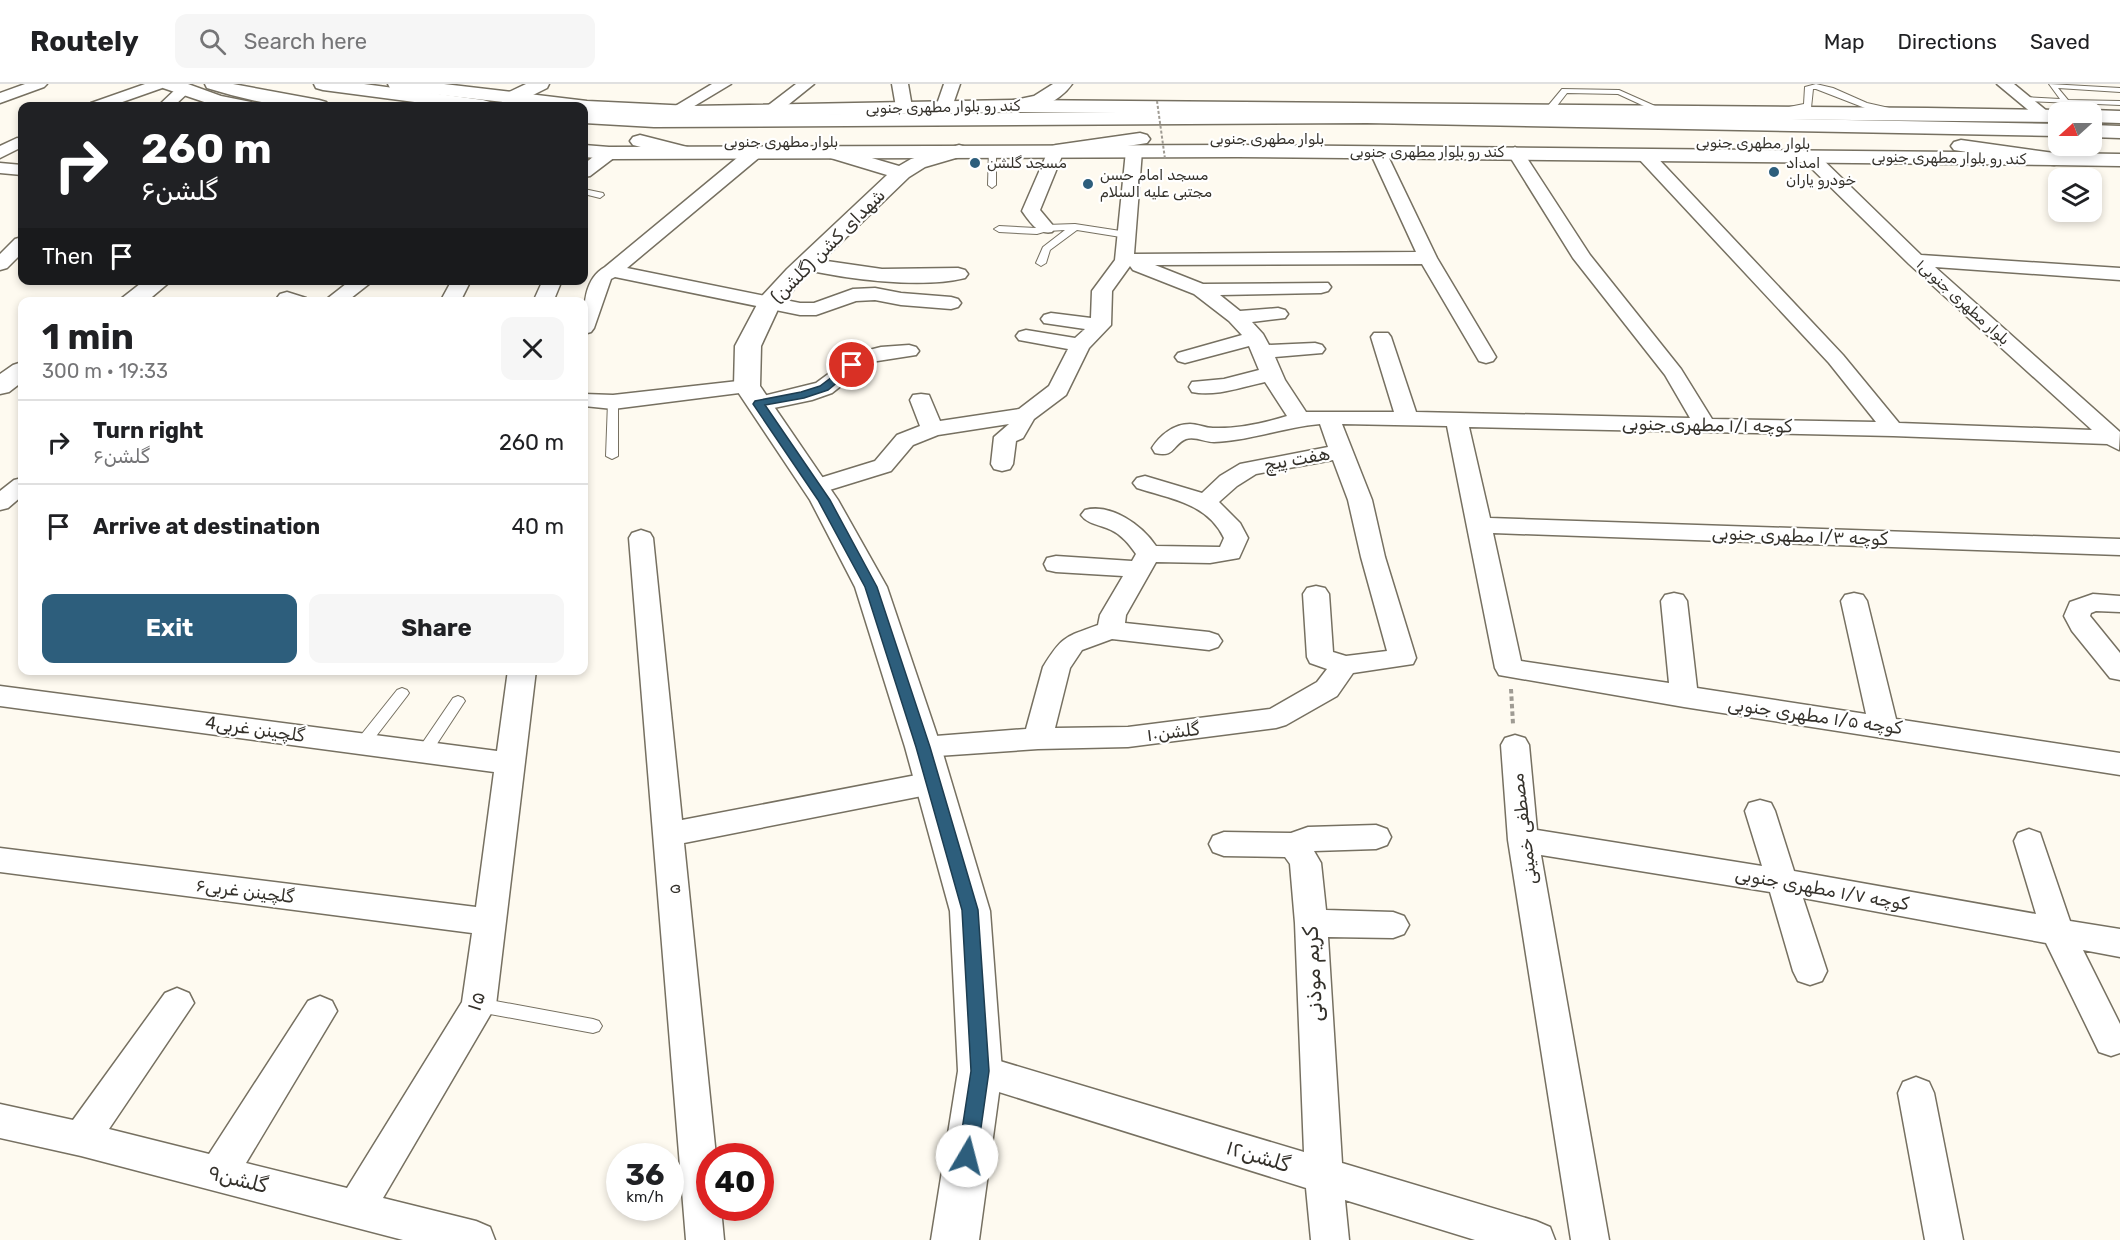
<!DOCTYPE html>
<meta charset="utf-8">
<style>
:root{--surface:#fff;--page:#f6f6f6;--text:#202124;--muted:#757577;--line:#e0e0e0;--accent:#2d5e7c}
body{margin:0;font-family:Rubik,Cairo,sans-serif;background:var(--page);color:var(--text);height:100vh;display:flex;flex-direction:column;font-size:22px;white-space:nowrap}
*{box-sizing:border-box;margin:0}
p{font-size:20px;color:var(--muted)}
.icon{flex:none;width:33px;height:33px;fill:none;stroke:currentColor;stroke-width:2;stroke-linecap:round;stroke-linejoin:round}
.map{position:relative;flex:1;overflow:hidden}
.panel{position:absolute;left:18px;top:213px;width:570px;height:378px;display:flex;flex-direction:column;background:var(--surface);border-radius:12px;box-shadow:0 3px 9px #0003}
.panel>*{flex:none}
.hud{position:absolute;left:18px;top:18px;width:570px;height:183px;border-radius:12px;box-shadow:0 3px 9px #0003;background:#202124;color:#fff;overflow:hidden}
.needle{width:39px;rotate:249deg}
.fabs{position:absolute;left:2048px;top:18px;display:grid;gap:12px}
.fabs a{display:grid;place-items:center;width:54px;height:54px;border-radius:12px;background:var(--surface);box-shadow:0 3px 9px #0003;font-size:30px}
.speed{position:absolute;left:606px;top:1059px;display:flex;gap:12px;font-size:30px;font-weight:700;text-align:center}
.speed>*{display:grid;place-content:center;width:78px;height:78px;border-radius:50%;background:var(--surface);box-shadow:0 3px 9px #0003;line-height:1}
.speed small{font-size:15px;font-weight:400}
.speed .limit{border:9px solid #d22;background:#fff;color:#111}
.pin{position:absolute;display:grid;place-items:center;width:51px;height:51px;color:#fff;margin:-26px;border:3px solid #fff;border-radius:50%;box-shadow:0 2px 6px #0007}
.me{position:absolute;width:66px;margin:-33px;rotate:8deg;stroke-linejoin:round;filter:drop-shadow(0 0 4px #0008)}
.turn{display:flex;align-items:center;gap:21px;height:126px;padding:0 24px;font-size:27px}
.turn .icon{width:78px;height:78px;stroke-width:2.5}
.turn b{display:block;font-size:42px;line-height:51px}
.then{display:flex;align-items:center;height:57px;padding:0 24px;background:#0003;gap:12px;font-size:22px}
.round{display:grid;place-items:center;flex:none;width:63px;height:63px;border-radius:12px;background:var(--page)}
.headline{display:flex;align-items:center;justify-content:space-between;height:102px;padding:0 24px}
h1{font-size:36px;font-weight:700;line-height:45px}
.action{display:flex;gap:12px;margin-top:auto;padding:12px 24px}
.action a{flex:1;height:69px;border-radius:12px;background:var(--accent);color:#fff;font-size:24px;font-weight:700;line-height:69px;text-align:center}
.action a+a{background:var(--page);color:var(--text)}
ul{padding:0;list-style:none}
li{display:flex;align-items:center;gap:18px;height:84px;padding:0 24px;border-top:2px solid var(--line)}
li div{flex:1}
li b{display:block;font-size:22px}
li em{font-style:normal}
header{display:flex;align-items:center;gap:36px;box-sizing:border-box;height:84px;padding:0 30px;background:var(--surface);border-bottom:2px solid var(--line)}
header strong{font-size:28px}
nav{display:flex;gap:33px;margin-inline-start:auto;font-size:21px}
.search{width:420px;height:54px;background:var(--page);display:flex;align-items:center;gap:15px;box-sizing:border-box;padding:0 21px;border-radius:12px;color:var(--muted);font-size:22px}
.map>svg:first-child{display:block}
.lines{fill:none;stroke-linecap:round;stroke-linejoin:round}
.service-casing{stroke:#767061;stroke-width:2}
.minor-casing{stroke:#767061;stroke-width:3}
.tertiary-casing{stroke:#767061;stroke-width:3}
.secondary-casing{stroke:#767061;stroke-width:3}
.primary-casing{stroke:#767061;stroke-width:3}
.path{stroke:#9f9b93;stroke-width:4;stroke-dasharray:4.5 3;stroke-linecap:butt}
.service{fill:#fff;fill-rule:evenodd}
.minor{fill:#fff;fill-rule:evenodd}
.tertiary{fill:#fff;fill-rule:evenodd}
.secondary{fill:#fff;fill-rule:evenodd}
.primary{fill:#fff;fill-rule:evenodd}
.path-bridge{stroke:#9f9b93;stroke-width:2;stroke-dasharray:3 2;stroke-linecap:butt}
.route{fill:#2d5e7c;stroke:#1d3d51;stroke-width:1.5}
.poi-dot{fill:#2d5e7c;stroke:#fff;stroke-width:2}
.labels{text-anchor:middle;stroke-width:4.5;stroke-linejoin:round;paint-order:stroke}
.far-street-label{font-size:15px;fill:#34312b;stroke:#fff}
.far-poi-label{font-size:15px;fill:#34312b;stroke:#fff;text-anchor:start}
.street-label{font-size:18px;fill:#34312b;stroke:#fff}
.near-street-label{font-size:21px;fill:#34312b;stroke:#fff}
</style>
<header>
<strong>Routely</strong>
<div class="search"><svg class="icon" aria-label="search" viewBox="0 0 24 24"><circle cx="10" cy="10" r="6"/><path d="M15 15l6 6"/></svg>Search here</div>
<nav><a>Map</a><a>Directions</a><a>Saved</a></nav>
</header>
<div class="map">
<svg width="2120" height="1156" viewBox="0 0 2120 1156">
<rect width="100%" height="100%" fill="#fefaf0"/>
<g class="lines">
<!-- service casing -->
<g class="service-casing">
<path id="service" d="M1816 0 1833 4 1867 19 1898 26 1894 28 1865 24 1816 5H1813L1811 24 1784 28V24L1804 20 1805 3Z
M2049 0 2120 4V8L2058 4 2068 16 2120 17V21L2024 17 2020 15 2024 13 2060 15Z
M1562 5 1619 6 1664 26 1657 28 1618 10 1567 9 1553 27H1547V23Z
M989 65 996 67V101L992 104 988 101Z
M584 105 603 109 604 111 600 114 584 110Z
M1075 140 1127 148 1132 151 1127 154 1077 146 1050 166 1046 179 1041 182 1036 179 1043 163 1065 146 1047 147 1037 150 999 148 994 145 999 142 1036 144 1046 141Z
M613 315 618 318V372L612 375 606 372 608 318Z
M402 604 407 606 409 609 407 612 367 664H357L355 660 357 656 397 606Z
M458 612 463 614 465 617 463 620 429 672H419L417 668 419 664 453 614Z
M479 914 593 935 599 937 602 942 599 947 593 949 479 928 473 926 470 921 473 916Z"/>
</g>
<!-- minor casing -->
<g class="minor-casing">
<path id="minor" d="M25 0H47L44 3 0 19V9Z
M145 0H168L165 3 111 22H89L91 19Z
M712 0H731L681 30 675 32 667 27Z
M796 0H814L778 29H766L764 26 766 23Z
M892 0H908L912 23 910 26 904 28 896 23Z
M944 0H960L952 23 944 28 936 23Z
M1997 0H2014L2053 32 2051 35H2039Z
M183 1 191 6 174 22H158L178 3Z
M17 54 22 55V63L0 74V62Z
M1056 62 1064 67 1040 126 1055 144 1052 148C1038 151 1030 138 1022 127L1048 67Z
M1134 62 1142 67 1134 170 1416 168 1370 68 1378 63 1386 68 1437 174 1496 273 1493 277 1486 279 1479 277 1422 180 1155 181 1203 200 1328 199 1331 203 1328 207 1321 209 1220 211 1240 227 1278 224 1285 226 1288 230 1285 234 1252 238 1263 250 1269 261 1315 259 1322 261 1325 265 1322 269 1275 273 1285 296 1306 328H1394L1371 253 1374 249H1388L1391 253 1416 328 1690 334 1665 291 1573 174 1507 68 1515 63 1523 68 1590 171 1681 285 1712 335 1876 338 1829 279 1638 74 1636 70 1638 66H1650L1843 271 1899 339 2092 346 1909 180 1803 76 1801 72 1803 68H1815L1921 171 2120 184V196L1935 183 2120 348 2119 366 2107 360 1893 352 1469 343 1490 434 2120 455V471L1493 449 1521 577 1669 599 1661 517 1665 511 1674 509 1683 511 1687 517 1697 604 1866 630 1841 517 1845 511 1854 509 1863 511 1867 517 1896 635 2120 669V691L1684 623 1499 591 1495 584 1447 342 1342 340 1372 416 1385 473 1416 574 1413 580 1353 589 1337 612 1286 641 1276 644 1128 663 1038 665 923 673 913 670 909 663 913 656 923 653 1026 645 1043 583C1062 552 1065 553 1098 541L1100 531 1123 492 1056 488 1047 486 1044 480 1047 474 1056 472 1132 477 1136 470C1129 460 1122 451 1111 446 1101 441 1087 440 1081 431L1085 426C1111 419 1142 441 1156 462L1220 463 1224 454C1207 419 1171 415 1137 404L1133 399 1137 394 1145 392 1202 409 1220 392 1240 380 1328 363 1320 340C1284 343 1250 357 1214 358 1205 358 1195 352 1186 355 1172 361 1175 374 1155 369L1152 364C1160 351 1174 340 1190 340 1198 340 1205 344 1213 344 1237 345 1264 339 1287 332L1265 298C1242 303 1215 313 1192 308L1189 303 1192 298 1224 295 1259 286 1249 262 1185 279 1178 277 1175 273 1178 269 1242 251 1229 237 1194 210 1133 186 1130 182 1112 207 1111 241 1089 264 1066 311 1034 335 1023 354 1016 357 1013 380 1010 385 1002 387 994 385 991 380 994 353 1009 340 938 351 913 361 891 387 823 408 815 410 807 408 803 403 807 398 875 377 897 351 920 342 910 316 913 311 921 310 929 311 940 337 1019 325 1049 302 1068 265 1019 256 1016 252 1019 248 1026 246 1075 254 1085 245 1044 239 1041 235 1044 231 1051 229 1091 234 1092 207 1115 176 1126 67ZM1333 376 1348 416 1361 473 1387 567 1346 572 1333 568 1329 510 1325 504 1316 502 1307 504 1303 510 1307 573 1310 579 1327 585 1317 598 1270 625 1128 643 1055 644 1070 584 1082 566 1112 555 1209 566 1218 563 1222 557 1218 551 1209 548 1125 539 1126 531 1156 478 1210 479 1239 474 1248 454 1240 439 1219 418 1237 402 1256 390Z
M755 63 763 68 761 72 627 184 800 219H814L853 205 875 204 901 209 951 213 958 215 961 219 958 223 951 225 901 221 875 216 856 217 816 231H800L615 193 611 195 594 244 591 248 584 250C584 226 582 196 605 183L749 64Z
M609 64 615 65 617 69 615 73 590 92 584 93V80L603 65Z
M0 79 22 81V91L0 89Z
M22 153V169L7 184 0 186V170L15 155Z
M806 174 882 185 958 184 965 186 968 190 965 194C920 205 844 195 799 184L797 180 799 176Z
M351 196H374L346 218H323Z
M452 196H471L460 218H440Z
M543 196H562L553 218H533Z
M287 208 306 214 308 218H280L277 214 280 210Z
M909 261 916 263 919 267 916 271 871 278 832 309 812 316 759 327 751 325 748 320 751 315 816 299 857 269 881 263Z
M747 296 755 297 758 302 755 307 613 325 584 322V310L613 311Z
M22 394V412L8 424 0 426V407L14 396Z
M641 446 650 449 653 454 682 736 932 688 942 691 947 699 942 707 932 710 684 759 716 1072H710V1124H721L724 1156H686L629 454 632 449Z
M2093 510 2120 512V528L2096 527 2091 529 2090 532 2120 569V596L2110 594 2072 547 2064 532 2070 518Z
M508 586H536L496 921 383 1114 476 1137 490 1143 495 1156H403L81 1072 0 1054V1020L73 1036 165 909 177 904 189 909 194 919 109 1045 209 1070 308 917 320 912 332 917 337 927 246 1079 347 1104 462 918 472 849 0 788V764L476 823 494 688 0 622V602L497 667Z
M1515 651 1525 654 1529 661 1537 746 1762 782 1745 727 1749 719 1760 716 1771 719 1775 727 1794 787 2036 830 2014 757 2018 749 2029 745 2040 749 2070 837 2120 845V873L2083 866 2120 940V969L2111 972 2099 968 2046 859 1803 814 1827 887 1822 897 1810 901 1798 897 1793 887 1770 808 1541 771 1609 1156H1571L1508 756 1501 661 1505 654Z
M1376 741 1387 745 1391 753 1387 761 1376 765 1314 767 1321 779 1326 826 1393 828 1404 832 1409 841 1404 850 1393 854 1328 853 1342 1079 1536 1137 1550 1143 1555 1156H1475L1345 1116 1349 1156H1311L1306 1104 967 998 962 987 967 976 980 971 1304 1068 1295 839 1290 780 1285 773 1224 772 1213 768 1209 760 1213 752 1224 748 1291 749 1308 743Z
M1916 993 1929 998 1934 1009 1963 1156H1925L1898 1009 1903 998Z"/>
</g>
<!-- tertiary casing -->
<g class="tertiary-casing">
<path id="tertiary" d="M526 0H549L547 4 517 19H503L501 15 503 11Z
M1053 0H1072C1059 19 1028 32 1005 26L1002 22 1005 18 1034 12Z
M959 61 966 63 969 67 966 71 925 83 909 93 803 195 780 221 761 262 760 302 838 416 887 503 941 663 990 827 1002 987 979 1156H931L958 987 950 827 905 663 855 503 810 416 734 302 735 262 761 213 787 185 887 91 824 72 821 68 824 64 831 62 899 82 911 75Z
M145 196H172L146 218H117Z
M22 278V298L9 308 0 310V290L13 281Z"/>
</g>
<!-- secondary casing -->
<g class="secondary-casing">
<path id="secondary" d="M161 0H188L221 12 251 18 254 22H216L163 4Z
M388 0H444L587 17 691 22 1013 16 1927 24 2058 26 2065 28H2058V38L1013 28 691 33 584 29V22H538L397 6 390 4Z
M2091 26 2120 27V39L2091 38V28H2084Z
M584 61 609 63 1238 61 2054 69 2061 71 2064 75 2061 79 2054 81 1238 73 609 75 584 73Z"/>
</g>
<!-- primary casing -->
<g class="primary-casing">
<path id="primary" d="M205 0H233L319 16 326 18 329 22C288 26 246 16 207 4Z
M314 0H364L483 16 490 18 493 22H445L323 6 316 4Z
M584 27 654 31 1367 27 2058 40V52L1367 39 654 43 584 39Z
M2091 41 2120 42V54L2091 53Z
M1140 49 1147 51 1150 55 1147 59 1056 73 1049 71 1046 67 1049 63 1056 61Z
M640 51 691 64 694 68 691 72 684 74 633 61 630 57 633 53Z
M1961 56 2054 69 2120 70V82L2054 81 1954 66 1951 62 1954 58Z"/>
</g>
<!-- path -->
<path class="path" d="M1511 605 1513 640"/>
<!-- service -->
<use href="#service" class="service"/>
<!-- minor -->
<use href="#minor" class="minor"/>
<!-- tertiary -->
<use href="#tertiary" class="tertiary"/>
<!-- secondary -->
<use href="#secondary" class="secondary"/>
<!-- primary -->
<use href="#primary" class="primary"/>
<!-- path-bridge -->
<path class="path-bridge" d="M1157 17 1165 75"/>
</g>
<!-- route -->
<path class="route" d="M852 278 857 281 856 283 828 306 804 314 765 321 830 416 877 503 930 663 978 826 989 987 977 1072 974 1078 967 1080 961 1078 958 1072 971 987 962 826 916 663 865 503 818 416 753 320 755 317 801 308 820 302Z"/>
<!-- markers -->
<g class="poi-dot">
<circle cx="975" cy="79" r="6"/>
<circle cx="1774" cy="88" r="6"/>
<circle cx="1088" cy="100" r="6"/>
</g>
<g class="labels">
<!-- far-street labels -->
<g class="far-street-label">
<text transform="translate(943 23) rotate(-1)" y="5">کند رو بلوار مطهری جنوبی</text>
<text x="1267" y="60">بلوار مطهری جنوبی</text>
<text x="781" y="63">بلوار مطهری جنوبی</text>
<text transform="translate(1753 59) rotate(1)" y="5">بلوار مطهری جنوبی</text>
<text x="1427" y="73">کند رو بلوار مطهری جنوبی</text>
<text transform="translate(1949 74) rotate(1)" y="5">کند رو بلوار مطهری جنوبی</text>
<text transform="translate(1963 218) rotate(42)" y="5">۱بلوار مطهری جنوبی</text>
</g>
<!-- far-poi labels -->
<g class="far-poi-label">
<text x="987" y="84">مسجد گلشن</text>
<text x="1786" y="84">امداد<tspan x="1786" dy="17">خودرو یاران</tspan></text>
<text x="1100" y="96">مسجد امام حسن<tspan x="1100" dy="17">مجتبی علیه السلام</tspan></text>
</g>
<!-- street labels -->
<g class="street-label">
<text transform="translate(828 162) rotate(-45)" y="6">شهدای کشن (گلشن)</text>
<text transform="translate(1707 341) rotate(1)" y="6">کوچه ۱/۱ مطهری جنوبی</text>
<text transform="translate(1297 375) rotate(-10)" y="6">هفت پیچ</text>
<text transform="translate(1800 452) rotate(2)" y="6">کوچه ۱/۳ مطهری جنوبی</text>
<text transform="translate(1815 632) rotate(8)" y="6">کوچه ۱/۵ مطهری جنوبی</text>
<text transform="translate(255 645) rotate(8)" y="6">4گلچینن غربی</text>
<text transform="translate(1173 648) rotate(-7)" y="6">گلشن۱۰</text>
<text transform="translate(1524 745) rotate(-97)" y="6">مصطفی خمینی</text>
<text transform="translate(674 805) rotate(-95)" y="6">۵</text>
<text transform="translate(1822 805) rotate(10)" y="6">کوچه ۱/۷ مطهری جنوبی</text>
<text transform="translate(245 807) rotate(7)" y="6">گلچینن غربی۶</text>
</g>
<!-- near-street labels -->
<g class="near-street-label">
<text transform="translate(1313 890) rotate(-93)" y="7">کریم موذنی</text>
<text transform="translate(476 917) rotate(-73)" y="7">۱۵</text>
<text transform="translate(1258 1072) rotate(17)" y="7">گلشن۱۲</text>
<text transform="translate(238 1095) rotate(14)" y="7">گلشن۹</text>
</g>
</g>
</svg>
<div class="fabs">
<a><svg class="needle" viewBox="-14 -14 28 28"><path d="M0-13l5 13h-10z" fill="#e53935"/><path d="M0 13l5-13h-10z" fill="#757577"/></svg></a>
<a><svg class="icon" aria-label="layers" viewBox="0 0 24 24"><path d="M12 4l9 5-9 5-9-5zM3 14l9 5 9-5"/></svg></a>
</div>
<div class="speed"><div>36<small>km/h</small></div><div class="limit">40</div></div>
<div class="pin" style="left:852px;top:281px;background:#d93025"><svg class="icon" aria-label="arrive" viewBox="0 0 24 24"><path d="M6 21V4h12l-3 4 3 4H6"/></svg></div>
<svg class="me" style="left:967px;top:1072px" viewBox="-20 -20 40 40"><circle r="19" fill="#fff"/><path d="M0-13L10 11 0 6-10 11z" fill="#2d5e7c"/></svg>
<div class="hud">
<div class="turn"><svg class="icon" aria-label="right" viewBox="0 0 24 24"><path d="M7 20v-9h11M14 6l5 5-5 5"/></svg><div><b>260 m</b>گلشن۶</div></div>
<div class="then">Then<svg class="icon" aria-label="arrive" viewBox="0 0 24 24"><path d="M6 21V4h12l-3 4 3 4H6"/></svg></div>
</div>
<section class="panel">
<div class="headline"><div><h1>1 min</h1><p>300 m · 19:33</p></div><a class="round"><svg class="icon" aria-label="close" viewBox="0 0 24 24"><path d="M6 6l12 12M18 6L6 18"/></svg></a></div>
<ul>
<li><svg class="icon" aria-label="right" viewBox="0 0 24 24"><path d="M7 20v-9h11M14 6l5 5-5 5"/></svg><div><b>Turn right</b><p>گلشن۶</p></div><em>260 m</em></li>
<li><svg class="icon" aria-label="arrive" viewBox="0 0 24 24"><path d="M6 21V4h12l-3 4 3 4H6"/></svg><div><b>Arrive at destination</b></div><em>40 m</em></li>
</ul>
<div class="action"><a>Exit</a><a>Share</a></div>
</section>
</div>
